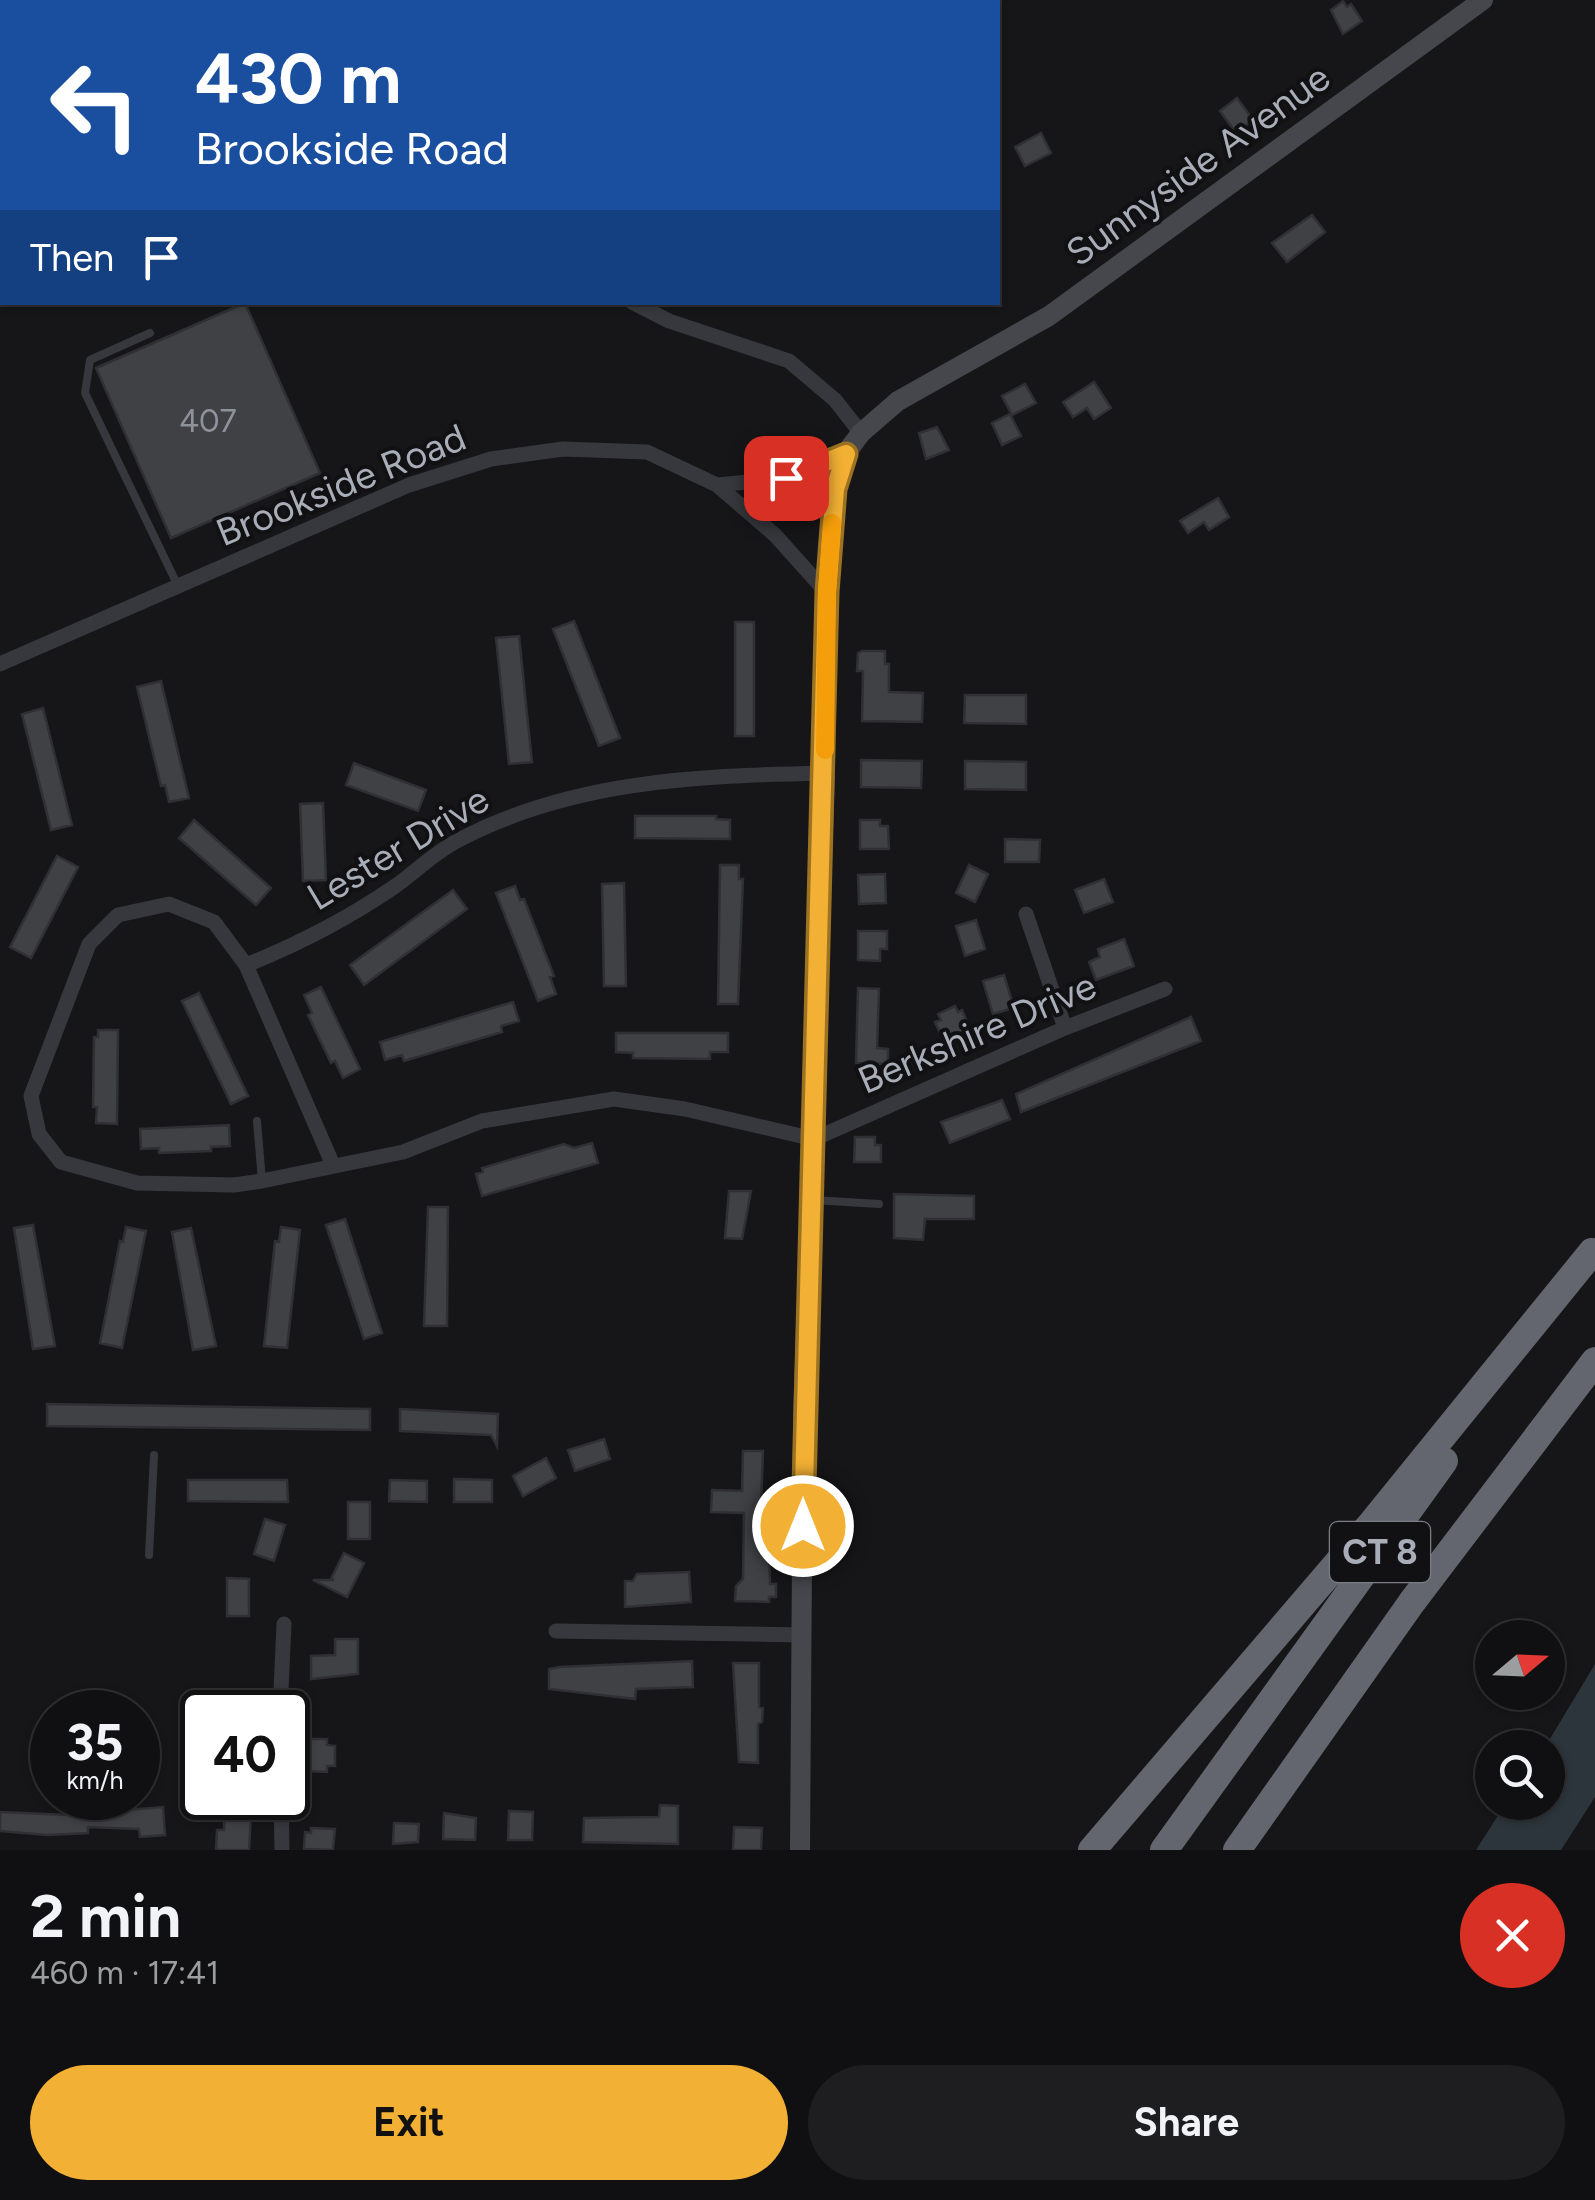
<!DOCTYPE html>
<meta charset="utf-8">
<style>
:root{--surface:#101012;--page:#1e1e20;--text:#f1f3f6;--muted:#9c9d9f;--line:#303032;--accent:#f2b134}
body{margin:0;font-family:Figtree,sans-serif;background:var(--page);color:var(--text);height:100vh;display:flex;flex-direction:column;font-size:38px;white-space:nowrap}
*{box-sizing:border-box;margin:0}
p{font-size:32px;color:var(--muted)}
.icon{flex:none;width:55px;height:55px;fill:none;stroke:currentColor;stroke-width:2;stroke-linecap:round;stroke-linejoin:round}
.map{position:relative;height:1850px;overflow:hidden}
.sheet{display:flex;flex-direction:column;background:var(--surface);flex:1}
.sheet>*{flex:none}
.top-card{position:absolute;left:0px;top:0px;width:1000px;height:305px;box-shadow:0 2px 8px #0004,0 0 0 2px var(--line);background:#1a4fa0;color:#fff;overflow:hidden}
.needle{width:65px;rotate:71deg}
.fabs{position:absolute;left:1475px;top:1620px;display:grid;gap:20px}
.fabs a{display:grid;place-items:center;width:90px;height:90px;border-radius:50%;background:var(--surface);box-shadow:0 2px 8px #0004,0 0 0 2px var(--line);font-size:50px}
.speed{position:absolute;left:30px;top:1690px;display:flex;gap:20px;font-size:50px;font-weight:700;text-align:center}
.speed>*{display:grid;place-content:center;width:130px;height:130px;border-radius:50%;background:var(--surface);box-shadow:0 2px 8px #0004,0 0 0 2px var(--line);line-height:1}
.speed small{font-size:25px;font-weight:400}
.speed .limit{border:5px solid #111;border-radius:15px;background:#fff;color:#111}
.pin{position:absolute;display:grid;place-items:center;width:85px;height:85px;color:#fff;margin:-42px;border-radius:20px;box-shadow:0 5px 15px #0006}
.me{position:absolute;width:110px;margin:-55px;rotate:0deg;stroke-linejoin:round;filter:drop-shadow(0 0 8px #0008)}
.turn{display:flex;align-items:center;gap:35px;height:210px;padding:0 30px;font-size:45px}
.turn .icon{width:130px;height:130px;stroke-width:2.5}
.turn b{display:block;font-size:70px;line-height:85px}
.then{display:flex;align-items:center;height:95px;padding:0 30px;background:#0003;gap:20px;font-size:38px}
.round{display:grid;place-items:center;flex:none;width:105px;height:105px;border-radius:52px;background:var(--page)}
.overview{display:flex;align-items:center;justify-content:space-between;height:170px;padding:0 30px}
h1{font-size:60px;font-weight:700;line-height:75px}
.button{display:flex;gap:20px;margin-top:auto;padding:20px 30px}
.button a{flex:1;height:115px;border-radius:60px;background:var(--accent);color:#111;font-size:40px;font-weight:700;line-height:115px;text-align:center}
.button a+a{background:var(--page);color:var(--text)}
.map>svg:first-child{display:block}
.water{fill:#2c353c}
.building{fill:#404145;stroke:#303034;stroke-width:2.5}
.lines{fill:none;stroke-linecap:round;stroke-linejoin:round}
.lane{stroke:#37383d;stroke-width:8}
.street{stroke:#37383d;stroke-width:15}
.secondary{stroke:#45474d;stroke-width:20}
.highway{stroke:#63666e;stroke-width:28}
.route-casing{stroke:#9d7322;stroke-width:25}
.route{stroke:#f2b134;stroke-width:18}
.slow{stroke:#f59e0b;stroke-width:18}
.labels{text-anchor:middle;stroke-width:8;stroke-linejoin:round;paint-order:stroke}
.number-label{font-size:32px;fill:#8e929b}
.shield{fill:#111113;stroke:#7b7e86;stroke-width:2.5}
.shield-label{font-size:35px;font-weight:bold;fill:#a8adb8}
.street-label{font-size:38px;fill:#a8adb8;stroke:#111113}
</style>
<div class="map">
<svg width="1595" height="1850" viewBox="0 0 1595 1850">
<rect width="100%" height="100%" fill="#161618"/>
<!-- water -->
<path class="water" d="M1595 1664V1797L1561 1850H1476L1506 1803 1548 1802 1545 1747Z"/>
<!-- building -->
<path class="building" d="M1343 1 1347 7 1351 4 1362 21 1343 34 1331 10Z
M1237 98 1253 120 1236 133 1220 111Z
M1041 133 1051 153 1025 166 1015 147Z
M1312 215 1325 232 1287 262 1272 243Z
M245 303 320 473 171 538 96 368Z
M1094 382 1111 408 1094 419 1087 408 1073 417 1063 402Z
M1025 384 1036 403 1012 415 1002 396Z
M1010 414 1021 436 1002 445 992 423Z
M937 427 949 450 926 459 919 433Z
M1218 498 1229 517 1209 530 1204 522 1188 533 1180 521Z
M574 621 620 738 599 746 553 629Z
M735 622H754V736H735Z
M519 636 532 762 509 764 496 638Z
M862 651H885V664H889V692L923 693 922 722 862 721 863 671H857L858 653Z
M161 681 189 798 169 802 165 785 161 786 137 687Z
M965 695H1026V724L964 723Z
M43 708 72 825 51 830 22 714Z
M861 760 922 761 921 788 861 787Z
M965 761 1026 762V790L965 789Z
M354 763 426 790 418 811 346 785Z
M323 803 326 880 303 881 300 804Z
M635 816H716V819L730 820V839L635 838Z
M194 820 271 888 256 905 179 838Z
M860 820H880V826H888L889 849H860Z
M1005 839 1040 840 1039 862H1005Z
M57 856 78 867 31 958 10 947Z
M720 865H739V879H743L738 1004H718Z
M969 865 988 874 975 902 956 893Z
M885 874 886 903 859 904 858 875Z
M1104 879 1113 902 1084 913 1075 890Z
M624 883 626 986H604L602 884Z
M515 886 520 900 524 899 554 976 550 977 556 994 538 1001 496 893Z
M453 890 467 909 364 985 350 965Z
M976 920 985 949 965 956 956 926Z
M858 931H887V949H880V961L858 960Z
M1124 939 1134 966 1096 980 1089 962 1100 957 1098 949Z
M1004 975 1014 1008 993 1014 983 981Z
M321 987 360 1069 343 1078 335 1061 331 1063 308 1015 312 1013 304 995Z
M858 988 879 989 877 1048 888 1049V1064L856 1063Z
M199 993 248 1096 231 1104 182 1001Z
M513 1002 519 1021 501 1026 502 1032 404 1061 402 1055 385 1060 380 1042Z
M955 1006 958 1012 962 1010 971 1031 944 1042 935 1022 941 1020 938 1014Z
M1191 1017 1201 1041 1021 1112 1016 1094Z
M98 1030H118L117 1124 96 1123 97 1107H93L94 1037H98Z
M616 1033H728V1052H710V1059L633 1058V1053L616 1052Z
M1002 1100 1010 1119 950 1143 941 1122Z
M229 1125 230 1146 211 1147V1151L159 1153V1148L141 1149 140 1129Z
M855 1137H875V1145H881V1162H854Z
M592 1143 598 1163 482 1196 476 1174 483 1172 482 1168 564 1144 574 1148Z
M729 1191H751L742 1239 725 1238Z
M894 1194 974 1196V1219H925L923 1240 894 1238Z
M428 1207H448L447 1326H424Z
M345 1219 382 1333 364 1339 326 1225Z
M33 1225 55 1346 33 1349 14 1228Z
M126 1227 146 1231 122 1348 100 1343 120 1241 123 1242Z
M281 1227 300 1230 287 1348 264 1346 275 1241 279 1242Z
M191 1228 216 1346 193 1350 172 1232Z
M47 1404 370 1409V1430L47 1426Z
M400 1409 498 1414 497 1446 491 1435 400 1431Z
M604 1439 610 1459 575 1471 568 1450Z
M743 1451H763L760 1533H777L776 1555H769L770 1584H776V1597H769V1602L735 1601 736 1586 743 1579 744 1513 711 1512 712 1490 742 1491Z
M546 1458 556 1478 523 1496 513 1476Z
M454 1479 492 1480V1502H454Z
M188 1480H287L288 1502 188 1501Z
M390 1480 427 1481V1502L389 1501Z
M348 1502H370V1539H348Z
M265 1519 285 1525 274 1561 254 1554Z
M344 1553 364 1563 347 1597 313 1580H334L331 1579Z
M689 1572 691 1602 625 1607V1581H633L637 1574Z
M227 1578 249 1579V1616H227Z
M335 1639H358V1674L311 1679V1656L335 1655Z
M692 1661 693 1687 636 1689 635 1699 549 1689V1669L559 1667Z
M733 1663H759V1707L763 1708 762 1722 758 1724V1763L739 1762Z
M306 1739H327V1745L335 1746V1766H327V1772L305 1771Z
M225 1798H252L249 1850H216L217 1830H224Z
M68 1805 126 1810 163 1807 165 1835 140 1837 139 1829 88 1827V1833L47 1835 0 1831V1812L68 1815Z
M660 1805 678 1806V1844L583 1842 584 1818 659 1817Z
M509 1811 533 1812 532 1840H508Z
M444 1813 476 1818 475 1840 443 1839Z
M394 1823 419 1824 418 1842 393 1844Z
M734 1827 762 1828 761 1850H733Z
M311 1828 335 1829 333 1850 304 1849 305 1832 311 1833Z"/>
<g class="lines">
<!-- lane -->
<path class="lane" d="M150 333 90 360 85 393 178 586
M257 1121 262 1181
M813 1200 879 1204
M149 1555 154 1455"/>
<!-- street -->
<path class="street" d="M637 2 638 0
M632 302 669 321 789 361 835 400 861 433
M717 485C764 481 804 477 846 453
M0 664 409 485 491 459 563 449 647 452 717 485 775 535 827 593
M1026 914 1065 1028
M246 965C299 944 347 919 394 887 414 873 433 854 455 842 570 780 697 776 825 773
M333 1165 246 965 214 922 169 904 118 915 89 944 31 1096 39 1134 61 1162 137 1183 234 1185 262 1181 403 1152 482 1121 614 1099 685 1109 814 1139 1065 1028 1165 989
M556 1631 803 1635
M280 1712 284 1624
M281 1798 282 1850"/>
<!-- secondary -->
<path class="secondary" d="M800 1850 803 1416 825 773 827 593 835 489 846 453 861 433 898 401 1049 316 1483 0"/>
<!-- highway -->
<path class="highway" d="M1092 1850 1372 1523 1592 1252
M1164 1850 1444 1461
M1237 1850 1412 1602 1595 1361"/>
</g>
<g class="lines">
<!-- route casing -->
<g class="route-casing">
<path id="route" d="M786 478 846 454 835 489 827 592 803 1526"/>
</g>
<!-- route -->
<use href="#route" class="route"/>
<!-- slow -->
<path class="slow" d="M825 750 827 592 832 523"/>
</g>
<g class="labels">
<!-- number labels -->
<g class="number-label">
<text x="208" y="432">407</text>
</g>
<!-- shield labels -->
<rect class="shield" x="1330" y="1522" width="100" height="60" rx="8"/>
<g class="shield-label">
<text x="1380" y="1564">CT 8</text>
</g>
<!-- street labels -->
<g class="street-label">
<text transform="translate(1198 165) rotate(-36)" y="13">Sunnyside Avenue</text>
<text transform="translate(341 485) rotate(-22)" y="13">Brookside Road</text>
<text transform="translate(398 848) rotate(-31)" y="13">Lester Drive</text>
<text transform="translate(977 1033) rotate(-23)" y="13">Berkshire Drive</text>
</g>
</g>
</svg>
<div class="fabs">
<a><svg class="needle" viewBox="-14 -14 28 28"><path d="M0-13l5 13h-10z" fill="#e53935"/><path d="M0 13l5-13h-10z" fill="#9c9d9f"/></svg></a>
<a><svg class="icon" aria-label="search" viewBox="0 0 24 24"><circle cx="10" cy="10" r="6"/><path d="M15 15l6 6"/></svg></a>
</div>
<div class="speed"><div>35<small>km/h</small></div><div class="limit">40</div></div>
<div class="pin" style="left:786px;top:478px;background:#d93025"><svg class="icon" aria-label="arrive" viewBox="0 0 24 24"><path d="M6 21V4h12l-3 4 3 4H6"/></svg></div>
<svg class="me" style="left:803px;top:1526px" viewBox="-20 -20 40 40"><circle r="17" fill="#f2b134" stroke="#fff" stroke-width="3"/><path d="M0-11L8 9 0 5-8 9z" fill="#fff"/></svg>
<div class="top-card">
<div class="turn"><svg class="icon" aria-label="left" viewBox="0 0 24 24"><path d="M17 20v-9H6M10 6l-5 5 5 5"/></svg><div><b>430 m</b>Brookside Road</div></div>
<div class="then">Then<svg class="icon" aria-label="arrive" viewBox="0 0 24 24"><path d="M6 21V4h12l-3 4 3 4H6"/></svg></div>
</div>
</div>
<section class="sheet">
<div class="overview"><div><h1>2 min</h1><p>460 m · 17:41</p></div><a class="round" style="background:#d93025;color:#fff"><svg class="icon" aria-label="close" viewBox="0 0 24 24"><path d="M6 6l12 12M18 6L6 18"/></svg></a></div>
<div class="button"><a>Exit</a><a>Share</a></div>
</section>
